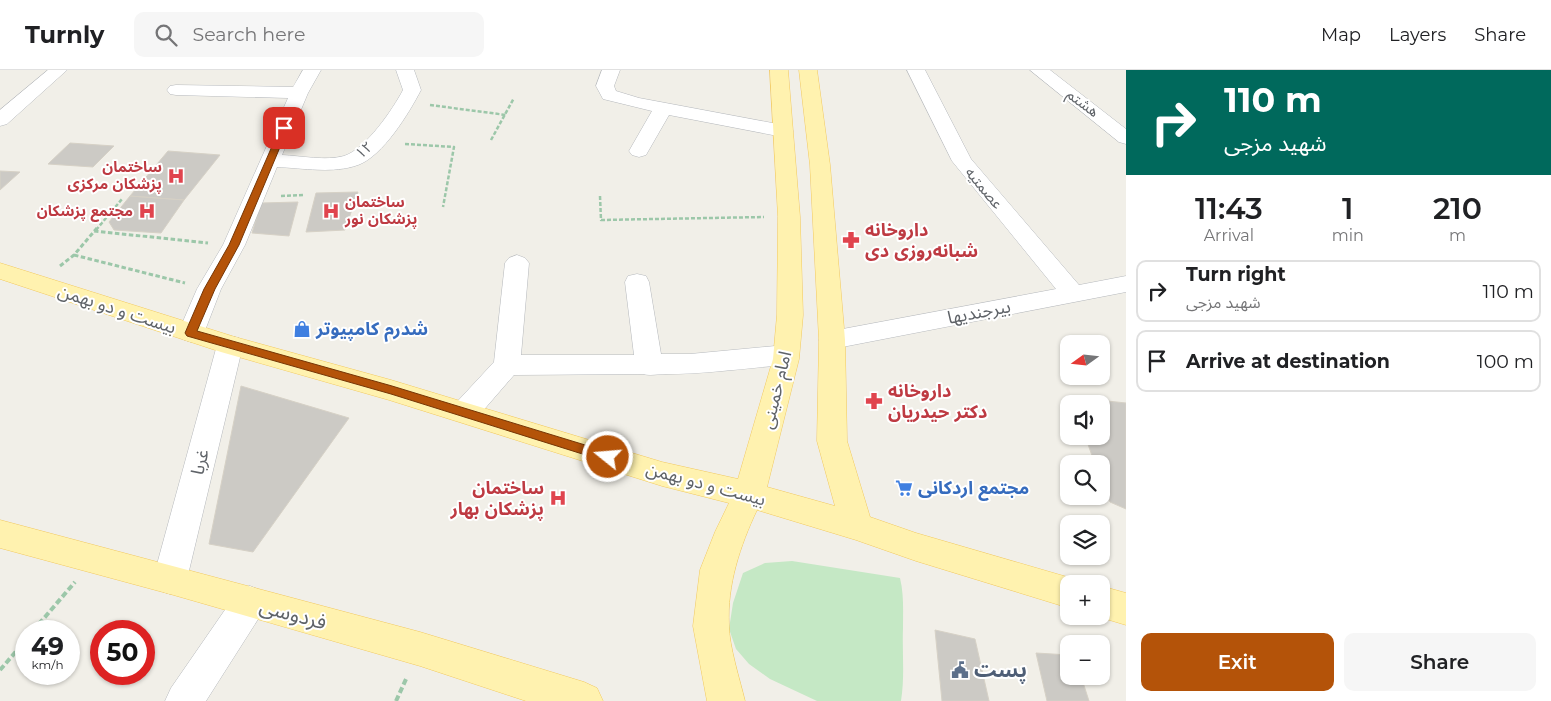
<!DOCTYPE html>
<meta charset="utf-8">
<style>
:root{--surface:#fff;--page:#f6f6f6;--text:#202124;--muted:#757577;--line:#e0e0e0;--accent:#b45309}
body{margin:0;font-family:Montserrat,"Noto Sans Arabic",sans-serif;background:var(--page);color:var(--text);height:100vh;display:flex;flex-direction:column;font-size:19px;white-space:nowrap}
*{box-sizing:border-box;margin:0}
p{font-size:16px;color:var(--muted)}
.icon{flex:none;width:28px;height:28px;fill:none;stroke:currentColor;stroke-width:2;stroke-linecap:round;stroke-linejoin:round}
.map{position:relative;flex:1;overflow:hidden}
.drawer{display:flex;flex-direction:column;background:var(--surface);width:425px}
.drawer>*{flex:none}
.guide{background:#00695c;color:#fff;overflow:hidden}
.needle{width:32px;rotate:255deg}
.fabs{position:absolute;left:1060px;top:265px;display:grid;gap:10px}
.fabs a{display:grid;place-items:center;width:50px;height:50px;border-radius:10px;background:var(--surface);box-shadow:0 1px 4px #0004;font-size:25px}
.speed{position:absolute;left:15px;top:550px;display:flex;gap:10px;font-size:25px;font-weight:700;text-align:center}
.speed>*{display:grid;place-content:center;width:65px;height:65px;border-radius:50%;background:var(--surface);box-shadow:0 1px 4px #0004;line-height:1}
.speed small{font-size:12px;font-weight:400}
.speed .limit{border:8px solid #d22;background:#fff;color:#111}
.pin{position:absolute;display:grid;place-items:center;width:42px;height:42px;color:#fff;margin:-21px;border-radius:10px;box-shadow:0 2px 8px #0006}
.me{position:absolute;width:55px;margin:-28px;rotate:287deg;stroke-linejoin:round;filter:drop-shadow(0 0 4px #0008)}
.turn{display:flex;align-items:center;gap:18px;height:105px;padding:0 15px;font-size:22px}
.turn .icon{width:65px;height:65px;stroke-width:2.5}
.turn b{display:block;font-size:35px;line-height:42px}
.eta{display:flex;justify-content:space-evenly;align-items:center;height:85px;text-align:center}
.eta b{font-size:30px;font-weight:600;line-height:35px}
.button{display:flex;gap:10px;margin-top:auto;padding:10px 15px}
.button a{flex:1;height:58px;border-radius:10px;background:var(--accent);color:#fff;font-size:20px;font-weight:600;line-height:58px;text-align:center}
.button a+a{background:var(--page);color:var(--text)}
ul{padding:0;list-style:none}
li{display:flex;align-items:center;gap:15px;height:62px;margin:0 10px 8px;padding:0 5px;border:2px solid var(--line);border-radius:10px}
li div{flex:1}
li b{display:block;font-size:19px}
li em{font-style:normal}
header{display:flex;align-items:center;gap:30px;box-sizing:border-box;height:70px;padding:0 25px;background:var(--surface);border-bottom:1px solid var(--line)}
header strong{font-size:24px}
nav{display:flex;gap:28px;margin-inline-start:auto;font-size:18px}
.search{width:350px;height:45px;background:var(--page);display:flex;align-items:center;gap:12px;box-sizing:border-box;padding:0 18px;border-radius:10px;color:var(--muted);font-size:19px}
main{display:flex;flex:1;min-height:0}
.map>svg:first-child{display:block}
.green{fill:#c5e8c5}
.building{fill:#cccac5;stroke:#d6d1c6}
.lines{fill:none;stroke-linecap:round;stroke-linejoin:round}
.minor-casing{stroke:#b5b8bc;stroke-width:1}
.major-casing{stroke:#f2c960;stroke-width:1}
.path-far2{stroke:#9cc7a9;stroke-width:2.5;stroke-dasharray:4 2;stroke-linecap:butt}
.path-far1{stroke:#9cc7a9;stroke-width:3;stroke-dasharray:4.5 2.5;stroke-linecap:butt}
.path{stroke:#9cc7a9;stroke-width:4;stroke-dasharray:6 3;stroke-linecap:butt}
.minor{fill:#fff;fill-rule:evenodd}
.major{fill:#fff2af;fill-rule:evenodd}
.route{fill:#b45309;stroke:#753606}
.labels{text-anchor:middle;stroke-width:4;stroke-linejoin:round;paint-order:stroke}
.far-street-label{font-size:15px;fill:#5f6368;stroke:#fff}
.far-health-label{font-size:15px;font-weight:bold;fill:#be3a42;stroke:#fff;text-anchor:end}
.health-label{font-size:18px;font-weight:bold;fill:#be3a42;stroke:#fff;text-anchor:start}
.street-label{font-size:18px;fill:#5f6368;stroke:#fff}
.shop-label{font-size:18px;font-weight:bold;fill:#366cbe;stroke:#fff;text-anchor:start}
.near-street-label{font-size:21px;fill:#5f6368;stroke:#fff}
.near-service-label{font-size:21px;font-weight:bold;fill:#4e5e75;stroke:#fff;text-anchor:start}
</style>
<header>
<strong>Turnly</strong>
<div class="search"><svg class="icon" aria-label="search" viewBox="0 0 24 24"><circle cx="10" cy="10" r="6"/><path d="M15 15l6 6"/></svg>Search here</div>
<nav><a>Map</a><a>Layers</a><a>Share</a></nav>
</header>
<main>
<div class="map">
<svg width="1126" height="631" viewBox="0 0 1126 631">
<rect width="100%" height="100%" fill="#f1efe8"/>
<!-- green -->
<path class="green" d="M792 491 900 508C904 525 903 540 903 558 902 583 905 605 901 631H817L770 609 749 594 736 579 729 559 733 533 743 503 765 493Z"/>
<!-- building -->
<path class="building" d="M70 73 114 76 93 97 48 94Z
M168 81 220 85 184 130 130 126Z
M0 101 20 102 0 120Z
M358 122 345 160 306 162 316 123Z
M130 126 184 130 161 163 114 160 109 152Z
M298 132 289 166 252 163 261 133Z
M241 316 349 348 253 482 209 474Z
M1070 327 1126 333V439L1110 432 1101 410V394H1095L1085 366H1101V334H1073Z
M935 560 975 569 989 631H942Z
M1036 583 1069 585V606H1081L1089 631H1047Z"/>
<g class="lines">
<!-- minor casing -->
<g class="minor-casing">
<path id="minor" d="M48 0H67L7 54 0 56V40Z
M303 0H321L308 23 282 85C301 86 326 91 344 86 366 79 393 39 403 20L396 0H414L421 20C409 43 383 86 358 95 333 104 303 98 277 97L245 175 221 219 204 263 200 269 191 272 182 269 178 263 197 219 223 175 288 28 176 25 170 24 167 20 170 16 176 15 293 17Z
M602 0H620L614 16 616 21 639 28 783 55 790 57 793 61 790 65 783 67 669 45 646 85 639 87 632 85 629 81 652 41 603 29 596 16Z
M907 0H925L971 89 1079 215 1126 206V222L832 279 823 276 819 270 823 264 832 261 1056 219 952 91Z
M1030 0H1050L1126 59V74L1119 72Z
M517 185 525 188 529 193 521 285H634L625 212 628 206 637 204 646 206 649 212 661 284H690L786 275 795 278 799 285 795 292 786 295C746 298 706 304 666 304 658 304 650 306 643 304L514 305 475 350 465 353 455 350 451 342 455 334 494 292 505 193 509 188Z
M230 266 239 268 243 275 187 509 182 520 170 524 158 520 153 509 217 275 221 268Z
M250 516 262 521 267 532 262 543 206 631H165L171 618 238 521Z"/>
</g>
<!-- major casing -->
<g class="major-casing">
<path id="major" d="M770 0H788L800 147 803 245 799 289 767 417 835 436 817 371 819 270 810 95 799 0H817L830 95 845 270 847 371 870 447 916 463 1081 511 1082 514H1069V538L916 491 856 470 757 440C740 476 727 515 729 555 729 576 740 610 745 631H707L693 556 700 500 715 462 729 433 662 416 389 330 221 282 0 209V193L235 267 391 310 662 392 738 409 773 289 777 245 778 147Z
M0 450 420 562 584 612 597 618 603 631H526L420 596 170 524 0 478Z
M1101 516 1126 523V555L1096 546H1101Z"/>
</g>
<!-- path-far2 -->
<path class="path-far2" d="M430 35 506 45
M491 70 514 28
M405 74 454 77 443 137
M281 126 305 125
M600 126 601 150 764 147
M96 160 122 129"/>
<!-- path-far1 -->
<path class="path-far1" d="M94 161 208 173
M74 185 185 213
M60 196 74 185 97 158"/>
<!-- path -->
<path class="path" d="M33 561 75 512
M0 600 26 570
M396 631 407 607"/>
<!-- minor -->
<use href="#minor" class="minor"/>
<!-- major -->
<use href="#major" class="major"/>
</g>
<!-- route -->
<path class="route" d="M284 56 288 58 239 175 215 219 197 261 392 316 608 382 613 384 615 387 613 391 608 392 391 324 187 266 185 263 204 219 229 175 280 58Z"/>
<!-- icons -->
<defs>
<g id="hospital-bare" transform="scale(1.35)"><path d="M-5-5h3v3.5h4V-5h3V5h-3V1.5h-4V5h-3Z" fill="#e0444e" stroke="#fff" stroke-width="2.5" paint-order="stroke"/></g>
<g id="pharmacy-bare" transform="scale(1.35)"><path d="M-2-6h4v4h4v4h-4v4h-4v-4h-4v-4h4Z" fill="#e0444e" stroke="#fff" stroke-width="2.5" paint-order="stroke"/></g>
<g id="shop-bare" transform="scale(1.35)"><path d="M-5-2.5h2.3a2.7 3.5 0 0 1 5.4 0H5L5.5 6h-11ZM-1.5-2.5h3a1.5 2.3 0 0 0-3 0Z" fill="#3f7fe0" stroke="#fff" stroke-width="2.5" paint-order="stroke"/></g>
<g id="supermarket-bare" transform="scale(1.35)"><path d="M-6-5.5h2.5l.6 2H6L4.5 2H-2.5L-4.4-4H-6ZM-1.5 3.2a1.3 1.3 0 1 0 .1 0ZM3 3.2a1.3 1.3 0 1 0 .1 0Z" fill="#3f7fe0" stroke="#fff" stroke-width="2.5" paint-order="stroke"/></g>
<g id="civic-bare" transform="scale(1.35)"><path d="M-.6-6.5H3V-4.5H.6V-3L4-1V1h2V6H-6V1h2V-1L-.6-3ZM-1.2 2.5V6h2.4V2.5Z" fill="#5c6f8a" stroke="#fff" stroke-width="2.5" paint-order="stroke"/></g>
</defs>
<g fill-rule="evenodd">
<use href="#hospital-bare" x="176" y="106"/>
<use href="#hospital-bare" x="147" y="141"/>
<use href="#hospital-bare" x="331" y="141"/>
<use href="#pharmacy-bare" x="851" y="170"/>
<use href="#shop-bare" x="302" y="259"/>
<use href="#pharmacy-bare" x="874" y="331"/>
<use href="#supermarket-bare" x="904" y="418"/>
<use href="#hospital-bare" x="558" y="428"/>
<use href="#civic-bare" x="960" y="600"/>
</g>
<g class="labels">
<!-- far-street labels -->
<g class="far-street-label">
<text transform="translate(1083 33) rotate(37)" y="5">هشتم</text>
<text transform="translate(364 80) rotate(-41)" y="5">۱۲</text>
<text transform="translate(984 118) rotate(50)" y="5">عصمتیه</text>
</g>
<!-- far-health labels -->
<g class="far-health-label">
<text x="162" y="102">ساختمان<tspan x="162" dy="17">پزشکان مرکزی</tspan></text>
<text x="345" y="137" text-anchor="start">ساختمان<tspan x="345" dy="17">پزشکان نور</tspan></text>
<text x="133" y="146">مجتمع پزشکان</text>
</g>
<!-- health labels -->
<g class="health-label">
<text x="865" y="166">داروخانه<tspan x="865" dy="21">شبانه‌روزی دی</tspan></text>
<text x="888" y="327">داروخانه<tspan x="888" dy="21">دکتر حیدریان</tspan></text>
<text x="544" y="424" text-anchor="end">ساختمان<tspan x="544" dy="21">پزشکان بهار</tspan></text>
</g>
<!-- street labels -->
<g class="street-label">
<text transform="translate(117 239) rotate(18)" y="6">بیست و دو بهمن</text>
<text transform="translate(979 242) rotate(-11)" y="6">بیرجندیها</text>
<text transform="translate(776 320) rotate(-76)" y="6">امام خمینی</text>
<text transform="translate(200 392) rotate(-76)" y="6">غربا</text>
<text transform="translate(706 414) rotate(15)" y="6">بیست و دو بهمن</text>
</g>
<!-- shop labels -->
<g class="shop-label">
<text x="316" y="265">شدرم کامپیوتر</text>
<text x="918" y="424">مجتمع اردکانی</text>
</g>
<!-- near-street labels -->
<g class="near-street-label">
<text transform="translate(293 544) rotate(15)" y="7">فردوسی</text>
</g>
<!-- near-service labels -->
<g class="near-service-label">
<text x="974" y="607">پست</text>
</g>
</g>
</svg>
<div class="fabs">
<a><svg class="needle" viewBox="-14 -14 28 28"><path d="M0-13l5 13h-10z" fill="#e53935"/><path d="M0 13l5-13h-10z" fill="#757577"/></svg></a>
<a><svg class="icon" aria-label="sound" viewBox="0 0 24 24"><path d="M4 9h4l5-4v14l-5-4H4zM17 9q2 3 0 6"/></svg></a>
<a><svg class="icon" aria-label="search" viewBox="0 0 24 24"><circle cx="10" cy="10" r="6"/><path d="M15 15l6 6"/></svg></a>
<a><svg class="icon" aria-label="layers" viewBox="0 0 24 24"><path d="M12 4l9 5-9 5-9-5zM3 14l9 5 9-5"/></svg></a>
<a>+</a>
<a>−</a>
</div>
<div class="speed"><div>49<small>km/h</small></div><div class="limit">50</div></div>
<div class="pin" style="left:284px;top:58px;background:#d93025"><svg class="icon" aria-label="arrive" viewBox="0 0 24 24"><path d="M6 21V4h12l-3 4 3 4H6"/></svg></div>
<svg class="me" style="left:608px;top:387px" viewBox="-20 -20 40 40"><circle r="17" fill="#b45309" stroke="#fff" stroke-width="3"/><path d="M0-11L8 9 0 5-8 9z" fill="#fff"/></svg>
</div>
<section class="drawer">
<div class="guide">
<div class="turn"><svg class="icon" aria-label="right" viewBox="0 0 24 24"><path d="M7 20v-9h11M14 6l5 5-5 5"/></svg><div><b>110 m</b>شهید مزجی</div></div>
</div>
<div class="eta">
<div><b>11:43</b><p>Arrival</p></div>
<div><b>1</b><p>min</p></div>
<div><b>210</b><p>m</p></div>
</div>
<ul>
<li><svg class="icon" aria-label="right" viewBox="0 0 24 24"><path d="M7 20v-9h11M14 6l5 5-5 5"/></svg><div><b>Turn right</b><p>شهید مزجی</p></div><em>110 m</em></li>
<li><svg class="icon" aria-label="arrive" viewBox="0 0 24 24"><path d="M6 21V4h12l-3 4 3 4H6"/></svg><div><b>Arrive at destination</b></div><em>100 m</em></li>
</ul>
<div class="button"><a>Exit</a><a>Share</a></div>
</section>
</main>
